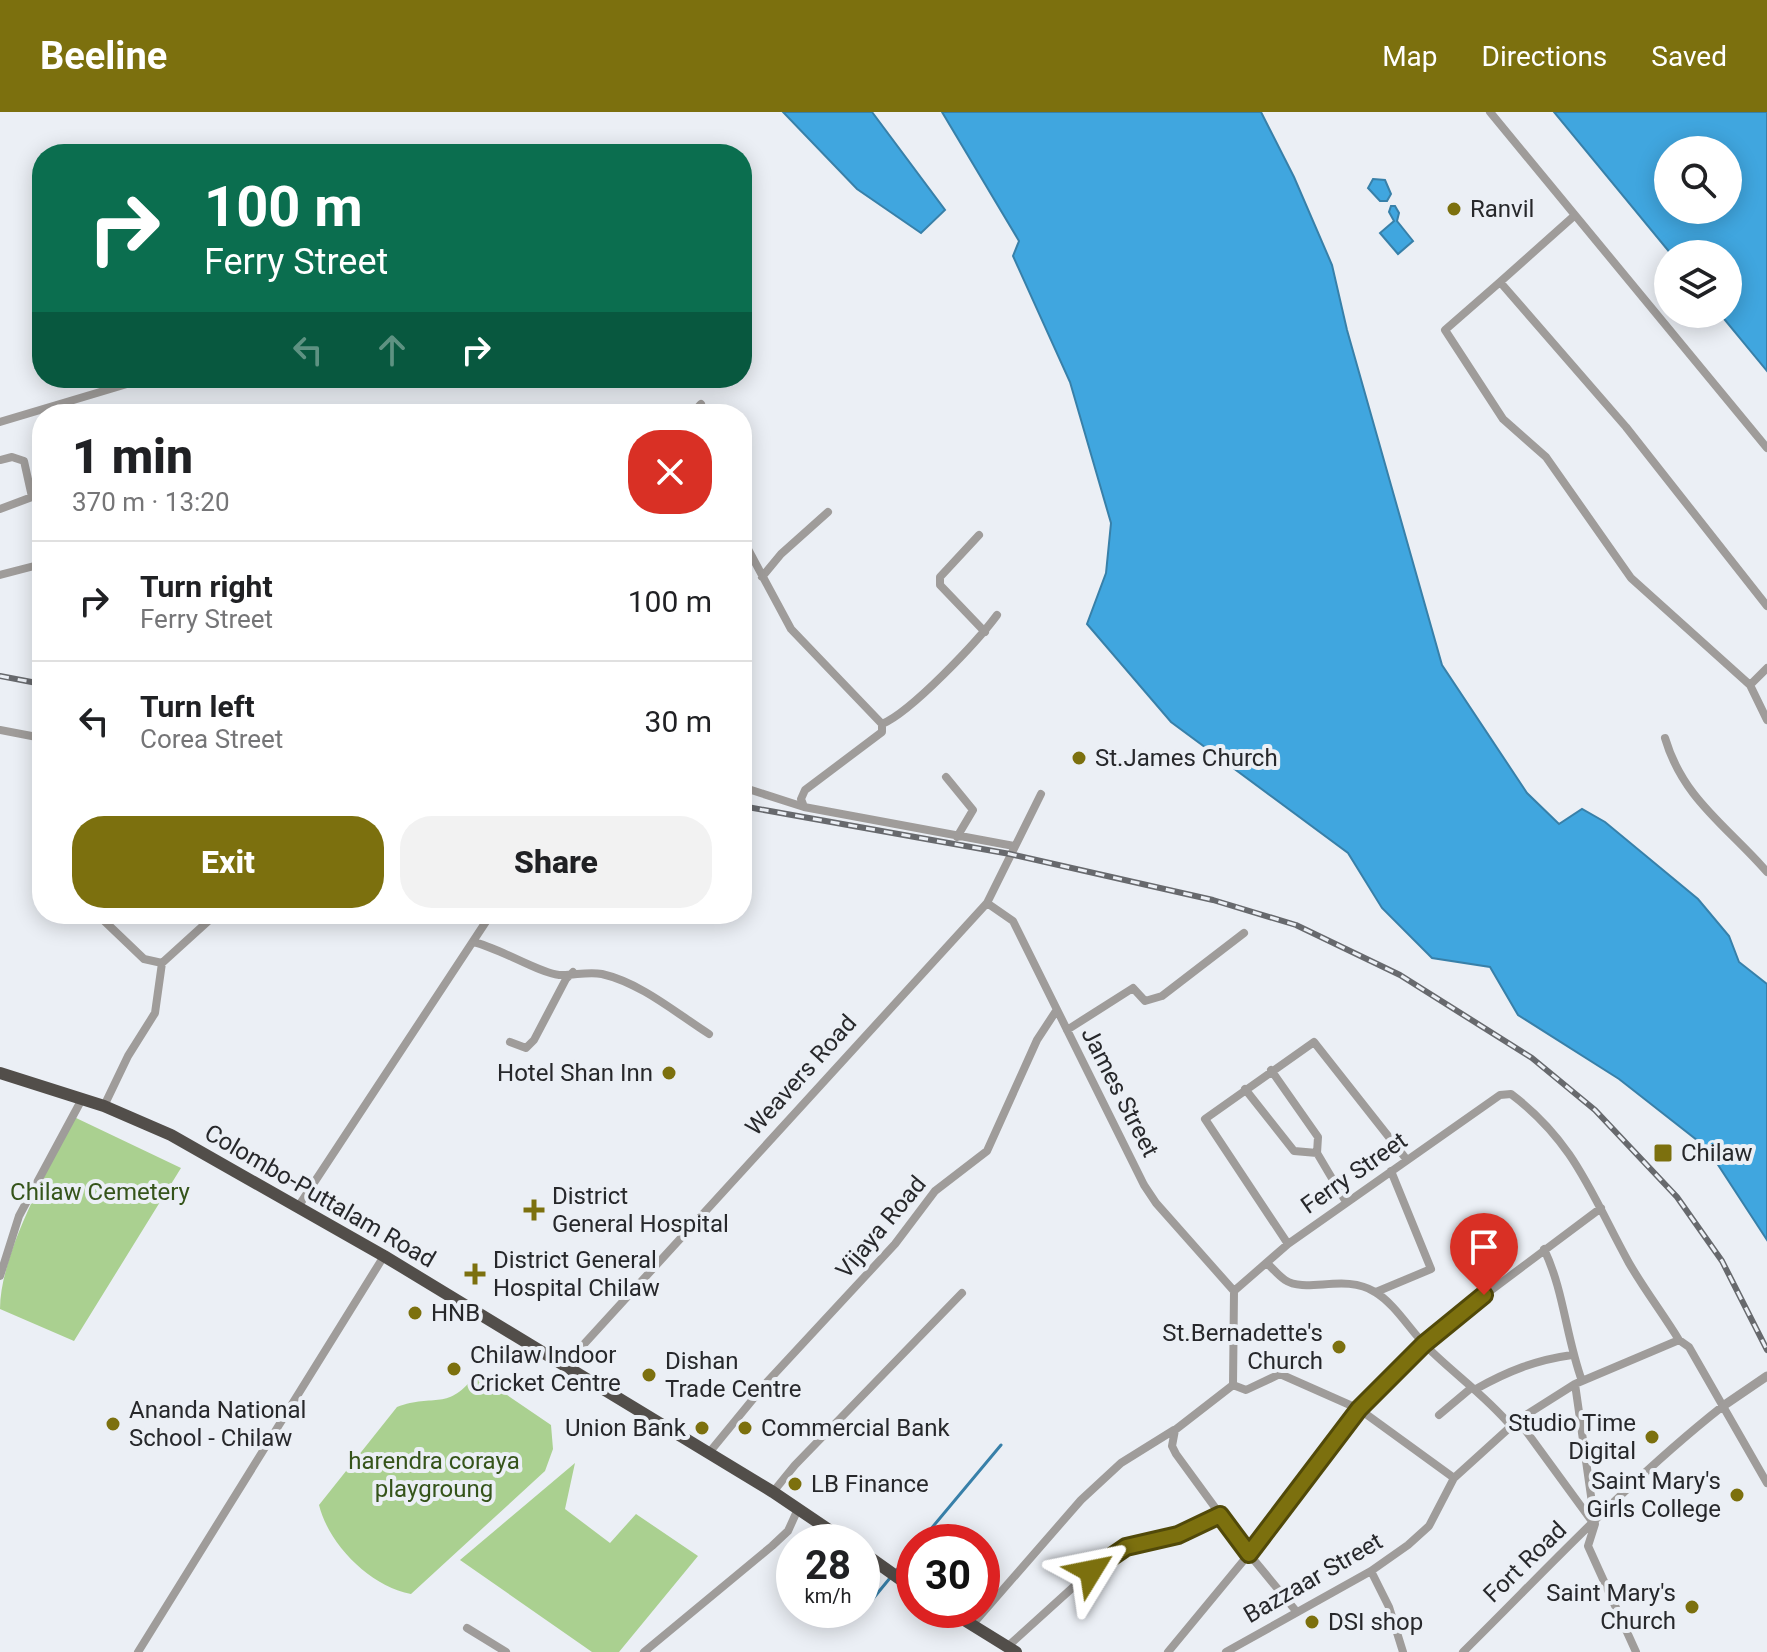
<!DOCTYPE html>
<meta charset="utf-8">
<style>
:root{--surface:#fff;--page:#f2f2f2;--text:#202124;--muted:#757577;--line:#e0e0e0;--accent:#7c700e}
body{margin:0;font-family:Roboto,sans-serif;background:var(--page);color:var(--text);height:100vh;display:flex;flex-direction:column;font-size:30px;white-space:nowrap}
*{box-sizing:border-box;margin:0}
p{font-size:26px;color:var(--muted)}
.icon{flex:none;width:44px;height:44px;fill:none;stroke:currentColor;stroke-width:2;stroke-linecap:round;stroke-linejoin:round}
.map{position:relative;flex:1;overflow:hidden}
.details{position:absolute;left:32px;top:292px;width:720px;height:520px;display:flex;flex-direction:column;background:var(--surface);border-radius:32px;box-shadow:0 4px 20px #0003}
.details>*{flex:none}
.guide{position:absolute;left:32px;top:32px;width:720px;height:244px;border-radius:32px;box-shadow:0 4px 20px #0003;background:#0b6e4f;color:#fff;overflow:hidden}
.buttons{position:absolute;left:1654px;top:24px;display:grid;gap:16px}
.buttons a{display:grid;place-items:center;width:88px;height:88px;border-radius:50%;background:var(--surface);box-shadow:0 4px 20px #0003;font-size:40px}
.speed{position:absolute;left:776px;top:1412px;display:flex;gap:16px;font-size:40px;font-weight:700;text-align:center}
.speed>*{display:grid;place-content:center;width:104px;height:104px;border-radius:50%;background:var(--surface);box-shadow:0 4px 20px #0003;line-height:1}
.speed small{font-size:20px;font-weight:400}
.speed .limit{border:12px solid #d22;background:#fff;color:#111}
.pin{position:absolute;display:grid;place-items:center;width:68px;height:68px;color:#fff;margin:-82px -34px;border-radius:50% 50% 50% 0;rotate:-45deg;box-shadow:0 0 8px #0007}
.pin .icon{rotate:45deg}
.me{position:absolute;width:88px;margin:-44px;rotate:55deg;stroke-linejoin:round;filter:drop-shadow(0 0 6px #0008)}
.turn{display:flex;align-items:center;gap:28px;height:168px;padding:0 40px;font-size:36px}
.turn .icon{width:104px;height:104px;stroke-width:2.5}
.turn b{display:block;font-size:56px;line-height:68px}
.lanes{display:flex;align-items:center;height:76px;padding:0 40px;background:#0003;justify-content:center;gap:40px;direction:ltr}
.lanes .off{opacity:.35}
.round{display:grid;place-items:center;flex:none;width:84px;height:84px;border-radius:32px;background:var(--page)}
.headline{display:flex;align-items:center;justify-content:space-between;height:136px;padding:0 40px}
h1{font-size:48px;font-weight:800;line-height:60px}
.action{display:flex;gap:16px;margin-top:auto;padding:16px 40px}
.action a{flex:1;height:92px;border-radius:32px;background:var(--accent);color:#fff;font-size:32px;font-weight:800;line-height:92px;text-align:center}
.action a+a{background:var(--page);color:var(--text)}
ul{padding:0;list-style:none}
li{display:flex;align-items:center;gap:24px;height:120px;padding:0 40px;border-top:2px solid var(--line)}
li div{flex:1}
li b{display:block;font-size:30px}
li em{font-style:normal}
header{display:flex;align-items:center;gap:48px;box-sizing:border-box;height:112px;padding:0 40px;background:var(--accent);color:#fff}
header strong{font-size:38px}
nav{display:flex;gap:44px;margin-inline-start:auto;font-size:28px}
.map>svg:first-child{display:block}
.green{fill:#aad090}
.water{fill:#40a6df;stroke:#3880a9;stroke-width:2;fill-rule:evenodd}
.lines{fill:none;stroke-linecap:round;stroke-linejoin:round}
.stream{stroke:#3880a9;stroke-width:3}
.minor{stroke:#9f9c9a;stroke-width:8}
.tertiary{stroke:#9f9c9a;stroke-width:9}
.trunk{stroke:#524e4a;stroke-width:12}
.rail-casing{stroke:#67696d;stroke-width:6}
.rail{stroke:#ebeff5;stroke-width:3;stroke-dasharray:9;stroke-linecap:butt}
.route-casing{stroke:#514909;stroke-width:20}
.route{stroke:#7c700e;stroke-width:14}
.poi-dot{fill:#7c700e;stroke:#ebeff5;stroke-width:3}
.labels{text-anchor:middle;stroke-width:8;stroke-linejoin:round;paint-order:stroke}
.poi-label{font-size:24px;fill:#27282b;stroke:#ebeff5;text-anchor:start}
.street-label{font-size:24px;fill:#27282b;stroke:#ebeff5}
.park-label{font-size:24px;fill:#35541a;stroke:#ebeff5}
</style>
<header>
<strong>Beeline</strong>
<nav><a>Map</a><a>Directions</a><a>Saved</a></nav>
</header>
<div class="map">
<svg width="1767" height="1540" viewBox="0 0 1767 1540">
<rect width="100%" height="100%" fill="#ebeff5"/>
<!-- green -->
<path class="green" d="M74 1005 181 1056 74 1229 0 1197C0 1141 49 1057 74 1005Z
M476 1262 551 1313 553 1337 545 1359 411 1482C370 1474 329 1433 319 1393L397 1295C435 1281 448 1300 476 1262Z
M575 1351 565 1397 610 1431 636 1402 698 1444 619 1540H592L460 1448Z"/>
<!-- water -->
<path class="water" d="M783 0H872L945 98 921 121 857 77Z
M942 0H1261L1294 65 1332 153 1347 218 1442 553 1527 681 1559 712 1582 697 1605 710 1698 787 1729 824 1739 850 1767 872V1128L1707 1036 1619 967 1518 903 1490 855 1432 846 1382 796 1348 741 1171 610 1087 512 1106 461 1111 411 1070 270 1013 144 1019 129Z
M1554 0H1767V259L1720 202H1728V142H1671ZM1728 38V98H1668V38Z
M1373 67 1385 68 1391 82 1387 89H1380L1368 76Z
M1391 94H1395L1399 101 1397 109 1413 129 1398 142 1380 121 1394 109 1389 100Z"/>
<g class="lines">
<!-- stream -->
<path class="stream" d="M920 1430 1001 1333
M895 1460 914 1437
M867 1494 890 1466"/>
<!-- minor -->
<path class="minor" d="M1490 0 1767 336
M1574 104 1500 170 1626 315 1767 494
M1500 170 1445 218 1503 307 1546 345 1631 466 1750 573 1767 608
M692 302 701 292
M0 310 147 266
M0 348 12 345 24 349 32 385 0 397
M979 423 940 465V473L985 520
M742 426 791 517 882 612V620L805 678 801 687 804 695 1014 734
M0 463 42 452
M762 465 781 442 828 400
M1750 573 1767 556
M882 612C911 600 977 530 997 503
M0 618 42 626
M1665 626C1683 687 1727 714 1767 760
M946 665 973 698 957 725
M742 675 804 695
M987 791 1013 809 1144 1073 1156 1091 1234 1179
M97 802 144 847 162 851 216 802
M473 830C500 836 539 861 559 863 573 864 587 859 602 862 641 871 676 901 709 922
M1067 918 1133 876 1145 889 1162 884 1244 821
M510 930 526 936 534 928 566 867 573 860
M1271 958 1318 1025 1317 1041 1346 1090
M1245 977 1294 1039 1317 1041
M104 994 128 944 155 901 162 851
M298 1095 491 802
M1288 1132 1205 1007 1314 930 1407 1048
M1544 1137C1564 1179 1566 1225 1582 1269
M1267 1151C1273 1157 1279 1164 1285 1168 1306 1182 1345 1161 1375 1180 1395 1192 1410 1218 1426 1234 1455 1263 1485 1283 1511 1314
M0 1164 19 1104 82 987
M1376 1180 1431 1157 1391 1059
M564 1254 987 791 1041 682
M1575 1272 1595 1412 1588 1434 1636 1540
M1233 1273 1246 1278 1280 1262 1359 1297 1454 1366
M1476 1277C1508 1259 1536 1248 1572 1243
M1439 1303 1470 1277
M1518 1308 1594 1412
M708 1342 767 1270 895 1132 935 1079 987 1039 1037 928 1056 899
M773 1380 795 1353 962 1181
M1371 1459 1389 1495 1403 1540
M1296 1499 1249 1442 1176 1342 1172 1334 1175 1318 1233 1273 1234 1179 1288 1132 1500 983 1511 982C1575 1030 1592 1084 1629 1151 1644 1177 1663 1202 1679 1228L1689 1235 1767 1371
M972 1513 1081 1388 1121 1351 1174 1318
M467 1516 506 1540
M1007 1535 1091 1459 1126 1435 1178 1423 1220 1403
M138 1540 384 1144
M644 1540 772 1434 788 1419 798 1397
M1168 1540 1249 1442 1359 1297 1450 1209 1601 1096
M1226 1540 1371 1459 1408 1433 1429 1414 1454 1366 1518 1308 1575 1272 1679 1228
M1463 1540C1548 1456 1629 1368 1723 1294"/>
<!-- tertiary -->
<path class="tertiary" d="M1723 1294 1767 1264"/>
<!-- trunk -->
<path class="trunk" d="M0 961 104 994 171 1023 384 1144 773 1380 847 1430
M862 1440 914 1477
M948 1498 1016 1540"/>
<!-- rail casing -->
<g class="rail-casing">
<path id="rail" d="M0 564 42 572
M742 694 1010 742 1213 788 1296 813 1400 863 1532 946 1595 998 1677 1085 1722 1149 1767 1238"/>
</g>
<!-- rail -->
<use href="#rail" class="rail"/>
</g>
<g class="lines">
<!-- route casing -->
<g class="route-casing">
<path id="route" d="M1091 1459 1126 1435 1178 1423 1220 1403 1249 1442 1359 1297 1424 1232 1484 1183"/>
</g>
<!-- route -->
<use href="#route" class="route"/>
</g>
<!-- markers -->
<g class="poi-dot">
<circle cx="1454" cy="97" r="8"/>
<circle cx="1079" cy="646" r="8"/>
<circle cx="669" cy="961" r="8"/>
<rect x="1653" y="1031" width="20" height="20" rx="4"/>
<path d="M530 1086h8v8h8v8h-8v8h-8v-8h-8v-8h8z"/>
<path d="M471 1150h8v8h8v8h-8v8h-8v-8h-8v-8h8z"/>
<circle cx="415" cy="1201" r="8"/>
<circle cx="1339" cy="1235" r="8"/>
<circle cx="454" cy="1257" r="8"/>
<circle cx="649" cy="1263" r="8"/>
<circle cx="113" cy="1312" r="8"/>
<circle cx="702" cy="1316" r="8"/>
<circle cx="745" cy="1316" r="8"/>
<circle cx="1652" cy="1325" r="8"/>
<circle cx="795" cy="1372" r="8"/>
<circle cx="1737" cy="1383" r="8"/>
<circle cx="1692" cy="1495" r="8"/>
<circle cx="1312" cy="1510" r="8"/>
</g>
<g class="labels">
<!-- poi labels -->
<g class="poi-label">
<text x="1470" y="105">Ranvil</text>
<text x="1095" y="654">St.James Church</text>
<text x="653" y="969" text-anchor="end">Hotel Shan Inn</text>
<text x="1681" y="1049">Chilaw</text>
<text x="552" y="1092">District<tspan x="552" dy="28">General Hospital</tspan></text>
<text x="493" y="1156">District General<tspan x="493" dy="28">Hospital Chilaw</tspan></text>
<text x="431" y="1209">HNB</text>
<text x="1323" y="1229" text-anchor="end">St.Bernadette's<tspan x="1323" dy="28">Church</tspan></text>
<text x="470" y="1251">Chilaw Indoor<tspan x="470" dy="28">Cricket Centre</tspan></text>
<text x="665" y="1257">Dishan<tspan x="665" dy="28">Trade Centre</tspan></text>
<text x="129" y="1306">Ananda National<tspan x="129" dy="28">School - Chilaw</tspan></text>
<text x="1636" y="1319" text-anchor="end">Studio Time<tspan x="1636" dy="28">Digital</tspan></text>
<text x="686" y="1324" text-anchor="end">Union Bank</text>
<text x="761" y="1324">Commercial Bank</text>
<text x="1721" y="1377" text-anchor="end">Saint Mary's<tspan x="1721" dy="28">Girls College</tspan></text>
<text x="811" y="1380">LB Finance</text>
<text x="1676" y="1489" text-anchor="end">Saint Mary's<tspan x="1676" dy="28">Church</tspan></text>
<text x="1328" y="1518">DSI shop</text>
</g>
<!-- street labels -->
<g class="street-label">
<text transform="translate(801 963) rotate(-48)" y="8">Weavers Road</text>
<text transform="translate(1120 980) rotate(63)" y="8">James Street</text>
<text transform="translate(1354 1061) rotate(-35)" y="8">Ferry Street</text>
<text transform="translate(320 1084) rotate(30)" y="8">Colombo-Puttalam Road</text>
<text transform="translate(881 1115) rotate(-50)" y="8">Vijaya Road</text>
<text transform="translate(1525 1450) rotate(-44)" y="8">Fort Road</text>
<text transform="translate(1313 1466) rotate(-30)" y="8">Bazzaar Street</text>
</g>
<!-- park labels -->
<g class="park-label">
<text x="100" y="1088">Chilaw Cemetery</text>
<text x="434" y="1357">harendra coraya<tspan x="434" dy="28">playgroung</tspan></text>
</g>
</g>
</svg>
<div class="buttons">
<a><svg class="icon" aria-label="search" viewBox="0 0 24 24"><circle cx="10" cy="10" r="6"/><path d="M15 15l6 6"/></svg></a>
<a><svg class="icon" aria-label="layers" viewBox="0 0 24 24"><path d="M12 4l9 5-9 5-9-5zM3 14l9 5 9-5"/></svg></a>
</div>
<div class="speed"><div>28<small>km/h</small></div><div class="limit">30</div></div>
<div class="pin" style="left:1484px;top:1183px;background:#d93025"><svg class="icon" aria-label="arrive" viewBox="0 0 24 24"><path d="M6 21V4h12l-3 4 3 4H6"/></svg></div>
<svg class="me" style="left:1091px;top:1459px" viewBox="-20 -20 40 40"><path d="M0-17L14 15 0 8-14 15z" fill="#7c700e" stroke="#fff" stroke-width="4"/></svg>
<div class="guide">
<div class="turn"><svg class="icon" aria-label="right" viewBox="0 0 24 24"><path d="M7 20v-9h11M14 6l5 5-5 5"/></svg><div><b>100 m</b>Ferry Street</div></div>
<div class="lanes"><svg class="icon off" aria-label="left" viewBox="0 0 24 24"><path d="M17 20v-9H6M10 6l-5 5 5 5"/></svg><svg class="icon off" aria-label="ahead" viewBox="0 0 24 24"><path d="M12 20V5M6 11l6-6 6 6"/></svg><svg class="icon" aria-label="right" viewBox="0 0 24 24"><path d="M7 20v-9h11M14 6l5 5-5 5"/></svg></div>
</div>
<section class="details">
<div class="headline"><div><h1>1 min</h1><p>370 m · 13:20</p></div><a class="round" style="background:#d93025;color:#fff"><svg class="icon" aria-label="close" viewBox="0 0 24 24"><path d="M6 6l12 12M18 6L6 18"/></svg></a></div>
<ul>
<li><svg class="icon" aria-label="right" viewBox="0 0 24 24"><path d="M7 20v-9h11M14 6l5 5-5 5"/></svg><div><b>Turn right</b><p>Ferry Street</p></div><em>100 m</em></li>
<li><svg class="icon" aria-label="left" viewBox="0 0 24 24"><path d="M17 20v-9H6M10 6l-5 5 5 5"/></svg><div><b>Turn left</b><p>Corea Street</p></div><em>30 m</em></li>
</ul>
<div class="action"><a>Exit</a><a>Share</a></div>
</section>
</div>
